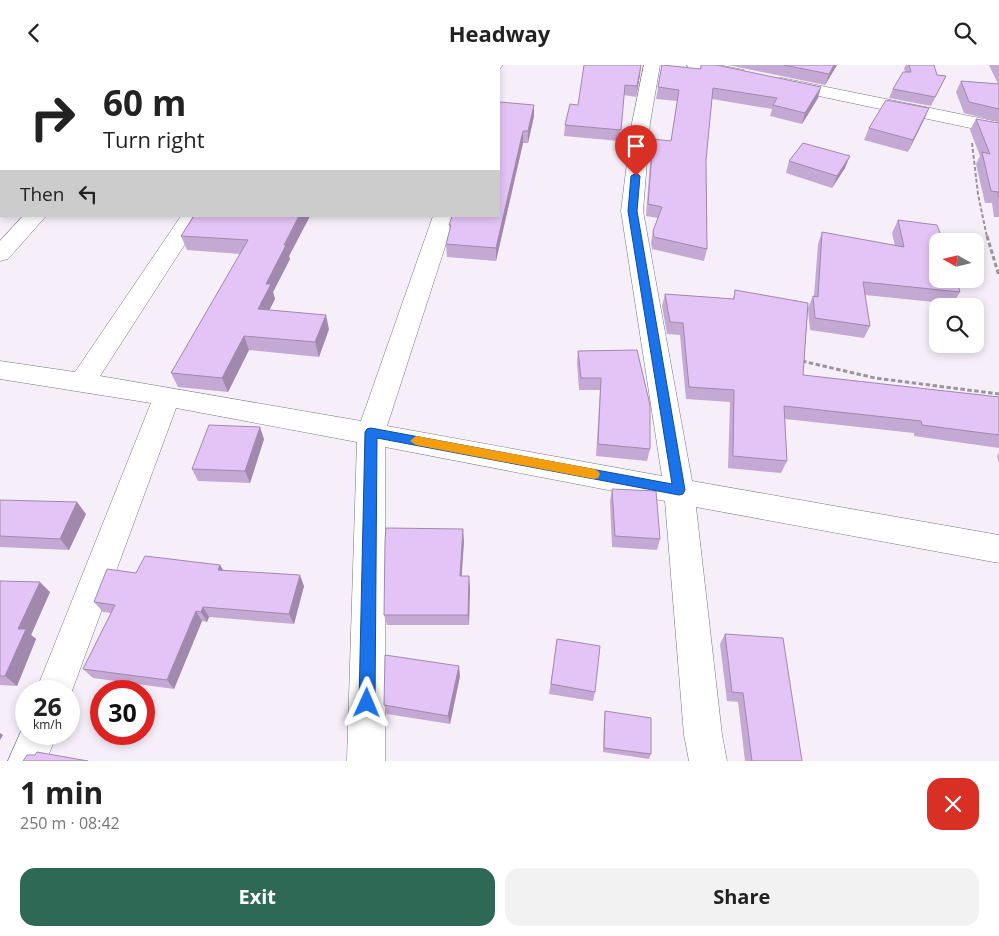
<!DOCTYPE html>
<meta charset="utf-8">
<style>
:root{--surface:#fff;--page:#f2f2f2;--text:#222;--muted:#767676;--accent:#2d6954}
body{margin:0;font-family:"Open Sans",sans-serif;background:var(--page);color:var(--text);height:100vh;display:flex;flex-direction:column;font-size:19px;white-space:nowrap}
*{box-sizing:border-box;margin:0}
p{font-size:16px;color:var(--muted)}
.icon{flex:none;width:28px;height:28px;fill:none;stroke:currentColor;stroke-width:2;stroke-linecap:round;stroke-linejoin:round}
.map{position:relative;height:696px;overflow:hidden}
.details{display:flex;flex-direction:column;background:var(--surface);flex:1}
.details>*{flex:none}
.guide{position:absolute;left:0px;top:0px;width:500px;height:152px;box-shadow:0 2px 8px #0003;background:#fff;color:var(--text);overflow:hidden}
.needle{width:32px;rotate:278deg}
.controls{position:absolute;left:929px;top:168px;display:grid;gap:10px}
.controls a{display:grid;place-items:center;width:55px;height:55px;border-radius:10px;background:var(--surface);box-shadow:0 2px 8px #0003;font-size:25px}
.speed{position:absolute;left:15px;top:615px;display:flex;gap:10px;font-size:25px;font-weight:700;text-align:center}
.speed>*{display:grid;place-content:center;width:65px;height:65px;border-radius:50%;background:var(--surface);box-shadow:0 2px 8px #0003;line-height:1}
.speed small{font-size:12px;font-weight:400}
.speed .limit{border:8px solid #d22;background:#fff;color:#111}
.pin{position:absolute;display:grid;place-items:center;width:42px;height:42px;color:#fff;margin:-51px -21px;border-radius:50% 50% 50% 0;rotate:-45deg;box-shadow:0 0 5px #0007}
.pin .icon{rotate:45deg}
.me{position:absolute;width:55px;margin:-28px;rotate:1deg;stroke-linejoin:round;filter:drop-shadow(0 0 4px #0008)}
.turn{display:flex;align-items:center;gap:18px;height:105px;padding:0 20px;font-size:22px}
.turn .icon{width:65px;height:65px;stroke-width:2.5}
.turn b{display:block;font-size:35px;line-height:42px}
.then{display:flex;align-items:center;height:48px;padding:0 20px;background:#0003;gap:10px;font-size:19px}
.round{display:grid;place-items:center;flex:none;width:52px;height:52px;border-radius:15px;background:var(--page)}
.summary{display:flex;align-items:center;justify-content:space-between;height:85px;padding:0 20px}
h1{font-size:30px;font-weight:700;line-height:38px}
.primary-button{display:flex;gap:10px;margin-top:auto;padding:10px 20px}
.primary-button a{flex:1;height:58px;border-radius:15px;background:var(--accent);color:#fff;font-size:20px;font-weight:700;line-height:58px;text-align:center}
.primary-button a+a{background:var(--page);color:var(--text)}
header{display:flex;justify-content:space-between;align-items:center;height:65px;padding:0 20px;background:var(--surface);font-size:22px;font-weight:700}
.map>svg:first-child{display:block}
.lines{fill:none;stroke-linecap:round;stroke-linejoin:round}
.minor-casing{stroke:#78727c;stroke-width:1}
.path-far1{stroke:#9a959c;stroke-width:2;stroke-dasharray:4 2;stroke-linecap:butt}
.path{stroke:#9a959c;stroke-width:3;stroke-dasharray:4.5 2.5;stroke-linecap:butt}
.minor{fill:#fff;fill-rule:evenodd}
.wall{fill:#c4a9d4}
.shaded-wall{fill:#a089ac}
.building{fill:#e4c4f6;stroke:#a089ac}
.route{fill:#1a73e8;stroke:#114b97}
.slow{fill:#f59e0b}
</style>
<header><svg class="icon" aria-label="back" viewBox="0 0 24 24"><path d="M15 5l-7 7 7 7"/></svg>Headway<svg class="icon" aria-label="search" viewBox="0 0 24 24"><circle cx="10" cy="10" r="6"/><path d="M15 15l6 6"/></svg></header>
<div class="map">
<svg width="999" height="696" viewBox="0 0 999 696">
<rect width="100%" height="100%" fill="#f6effa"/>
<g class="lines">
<!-- minor casing -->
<g class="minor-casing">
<path id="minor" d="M486 0H502V1L499 5V1Z
M644 0H660L650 58 643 146 692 416 999 470V498L696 442 722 670 727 696H689L684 670 665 436 385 382V696H347L357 377 176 343 69 634V626H36L151 338 0 314V296L75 307 181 151H203L100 311 361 356 433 151H455L387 361 662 411 621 146 632 58Z
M687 0H719L744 5 747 9 744 13 738 14 689 4Z
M782 13 999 57V69L776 22 773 18 776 14Z
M23 151H46L8 194 0 196V176Z
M26 655V669H57L46 696H8Z"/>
</g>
<!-- path-far1 -->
<path class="path-far1" d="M972 78 978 129 987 172"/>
<!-- path -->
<path class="path" d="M987 171 999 211
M802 296 875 313 999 329"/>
<!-- minor -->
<use href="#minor" class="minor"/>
</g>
<!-- wall -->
<path class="wall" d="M341 0H378L377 1H341Z
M662 0 700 4 701 0H716L818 33 802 59 770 51 772 44 712 34 706 95 707 184 704 196 652 184 651 178 653 166 658 153 646 151 651 85 653 74 671 76 677 36 656 34Z
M728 0H837L825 20Z
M906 0H934L937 10 946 11 931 41 889 33 893 24 905 7 904 3Z
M989 0H999V57L964 48 956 27 961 16 998 19Z
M640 10 636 32 624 30 619 76 564 71 565 60 578 40Z
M499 37 534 51 528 78H523L496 196 447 192 446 179 450 166 449 160 499 151Z
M929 43 908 87 864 75 869 63Z
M1 50V65L0 64V51Z
M976 54 999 58V152H994L992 138H985L976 99 980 91 970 65Z
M789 96 845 103 832 123 786 108Z
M193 151H310L289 191 290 194 273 227 275 234 269 245 329 264 319 292 249 285 228 327 178 322 171 308 240 189 187 185 181 171Z
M898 155 960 227 953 239 865 230 870 261 864 273 810 265 808 244 803 310 999 332V383L914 371V368L785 354 787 396 781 408 728 403 730 337 686 334 680 270 667 269 662 241 665 229 733 234 735 225 808 243 813 231H814L818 179 822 167 895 181 892 168Z
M578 286 650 340V384L647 396 596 391 600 325H579L577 298Z
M264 374 250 418 198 416 192 404Z
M999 388V399L997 391Z
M612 424 660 474 657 485 612 482 610 436Z
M0 435 86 449 69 485 0 482Z
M464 476 461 511 470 522 469 560H387L384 550Z
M220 500 223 505 304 521 294 559 209 552 207 557 202 556 174 624 93 613 83 604 111 548 103 547 94 537 136 508Z
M0 516 50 527 31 570 36 574 17 621 0 620Z
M725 569 802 696H745L738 637 727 636 720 579Z
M557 574 595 627 593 636 549 629Z
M460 611 450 659 387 649 384 640Z
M605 646 651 689 649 694 603 687 604 651Z"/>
<!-- shaded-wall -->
<path class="shaded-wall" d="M105 0H120L119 1H104Z
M641 0 640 10 636 32 637 21Z
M834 0H837L825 20 829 9Z
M821 22 818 33 802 59 805 48Z
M534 40V51L528 78V66Z
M929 43 924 55 908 87 913 75Z
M523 66V78L496 196V183Z
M850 91 845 103 832 123 837 111Z
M299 151H310L289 191 290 194 273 227 275 234 263 258 258 244 266 219 284 180Z
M326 250 329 264 319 292 315 277Z
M244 271 249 285 228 327 222 313Z
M260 362 264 374 250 418 245 406Z
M77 437 86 449 69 485 60 474Z
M463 464 464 476 461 522 460 511Z
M220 500 226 510 218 505Z
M300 510 304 521 294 559 289 549Z
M469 511 470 522 469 560 468 550Z
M40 517 50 527 31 570 36 574 17 621 5 611 18 564Z
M203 542 209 552 207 557 201 547Z
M196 546 202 556 174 624 167 615Z
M459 601 460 611 450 659 448 651Z
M0 668 3 670 0 675Z"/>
<!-- building -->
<path class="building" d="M60 0H105L104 1H58Z
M447 0H483L482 1H446Z
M584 0H641L637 21 625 20 621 65 565 60 570 39 578 40Z
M662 0 701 4V0H716L821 22 805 48 773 40 777 33 713 23 706 95 707 184 654 172 653 166 662 142 648 139 653 74 671 76 679 25 658 22Z
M784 0H834L829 9Z
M909 0H934L937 10 946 11 935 32 893 24 903 7H911Z
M961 16 999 19V44L969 37Z
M886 35 929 43 913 75 869 63Z
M499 37 534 40 528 66H523L496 183 446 179 451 160H449L452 151H499Z
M976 54 999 58V132L998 127 991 126 982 87 990 89Z
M803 78 850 91 837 111 789 96Z
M194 151H299L284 180H286L266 219H271L258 244 326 250 315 277 244 271 222 313 171 308 248 175 181 171Z
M898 155 937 160 943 176H938V214H956L960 227 863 217 870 261 815 253 813 231 818 232 822 167 904 182Z
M735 225 808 238 803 310 999 332V370L922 360 921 356 784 341 787 396 733 391 734 325 689 322 683 258 670 257 665 229 734 234Z
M637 285 650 340V384L598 379 601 313H581L578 286Z
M209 360 260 362 245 406 192 404Z
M612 424 656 426 660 474 615 471Z
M0 435 77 437 60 474 0 471Z
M386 463 463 464 460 511H469L468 550H384L385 476Z
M145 491 220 500 218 505 300 510 289 549 203 542 201 547 196 546 167 615 83 604 115 540 94 537 107 504 136 508Z
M0 516 40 517 18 564H26L5 611H0Z
M725 569 783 573 802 696H752L743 628 732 627Z
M557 574 600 581 595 627 551 619Z
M385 590 459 601 448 651 384 640Z
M605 646 651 653V689L604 683Z
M37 687 88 696H23L27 690H35Z"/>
<!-- route -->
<path class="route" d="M636 108 640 111 637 146 685 425 683 429 679 430 377 373 375 638 372 643 367 646 362 643 359 638 365 367 367 364 371 363 672 419 628 146 631 111Z"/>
<!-- slow -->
<path class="slow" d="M416 371 594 404 598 406 600 409 598 413 594 414 416 380 410 376Z"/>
</svg>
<div class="controls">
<a><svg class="needle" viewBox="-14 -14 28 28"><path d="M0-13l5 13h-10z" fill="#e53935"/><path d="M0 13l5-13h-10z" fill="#767676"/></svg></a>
<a><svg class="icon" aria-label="search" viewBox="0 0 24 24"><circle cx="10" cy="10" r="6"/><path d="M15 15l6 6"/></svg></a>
</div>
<div class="speed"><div>26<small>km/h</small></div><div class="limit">30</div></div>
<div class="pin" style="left:636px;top:111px;background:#d93025"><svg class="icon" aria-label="arrive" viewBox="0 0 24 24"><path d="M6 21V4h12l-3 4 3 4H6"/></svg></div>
<svg class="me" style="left:367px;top:638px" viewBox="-20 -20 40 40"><path d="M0-17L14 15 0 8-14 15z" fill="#1a73e8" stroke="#fff" stroke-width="4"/></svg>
<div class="guide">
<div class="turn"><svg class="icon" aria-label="right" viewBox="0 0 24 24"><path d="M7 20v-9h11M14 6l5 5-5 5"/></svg><div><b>60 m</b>Turn right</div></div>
<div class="then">Then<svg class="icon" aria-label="left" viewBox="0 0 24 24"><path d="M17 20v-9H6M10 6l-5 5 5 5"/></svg></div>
</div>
</div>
<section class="details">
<div class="summary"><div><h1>1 min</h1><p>250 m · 08:42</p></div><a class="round" style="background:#d93025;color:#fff"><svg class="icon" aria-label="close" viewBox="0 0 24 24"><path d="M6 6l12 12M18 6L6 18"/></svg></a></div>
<div class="primary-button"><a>Exit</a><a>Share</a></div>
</section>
